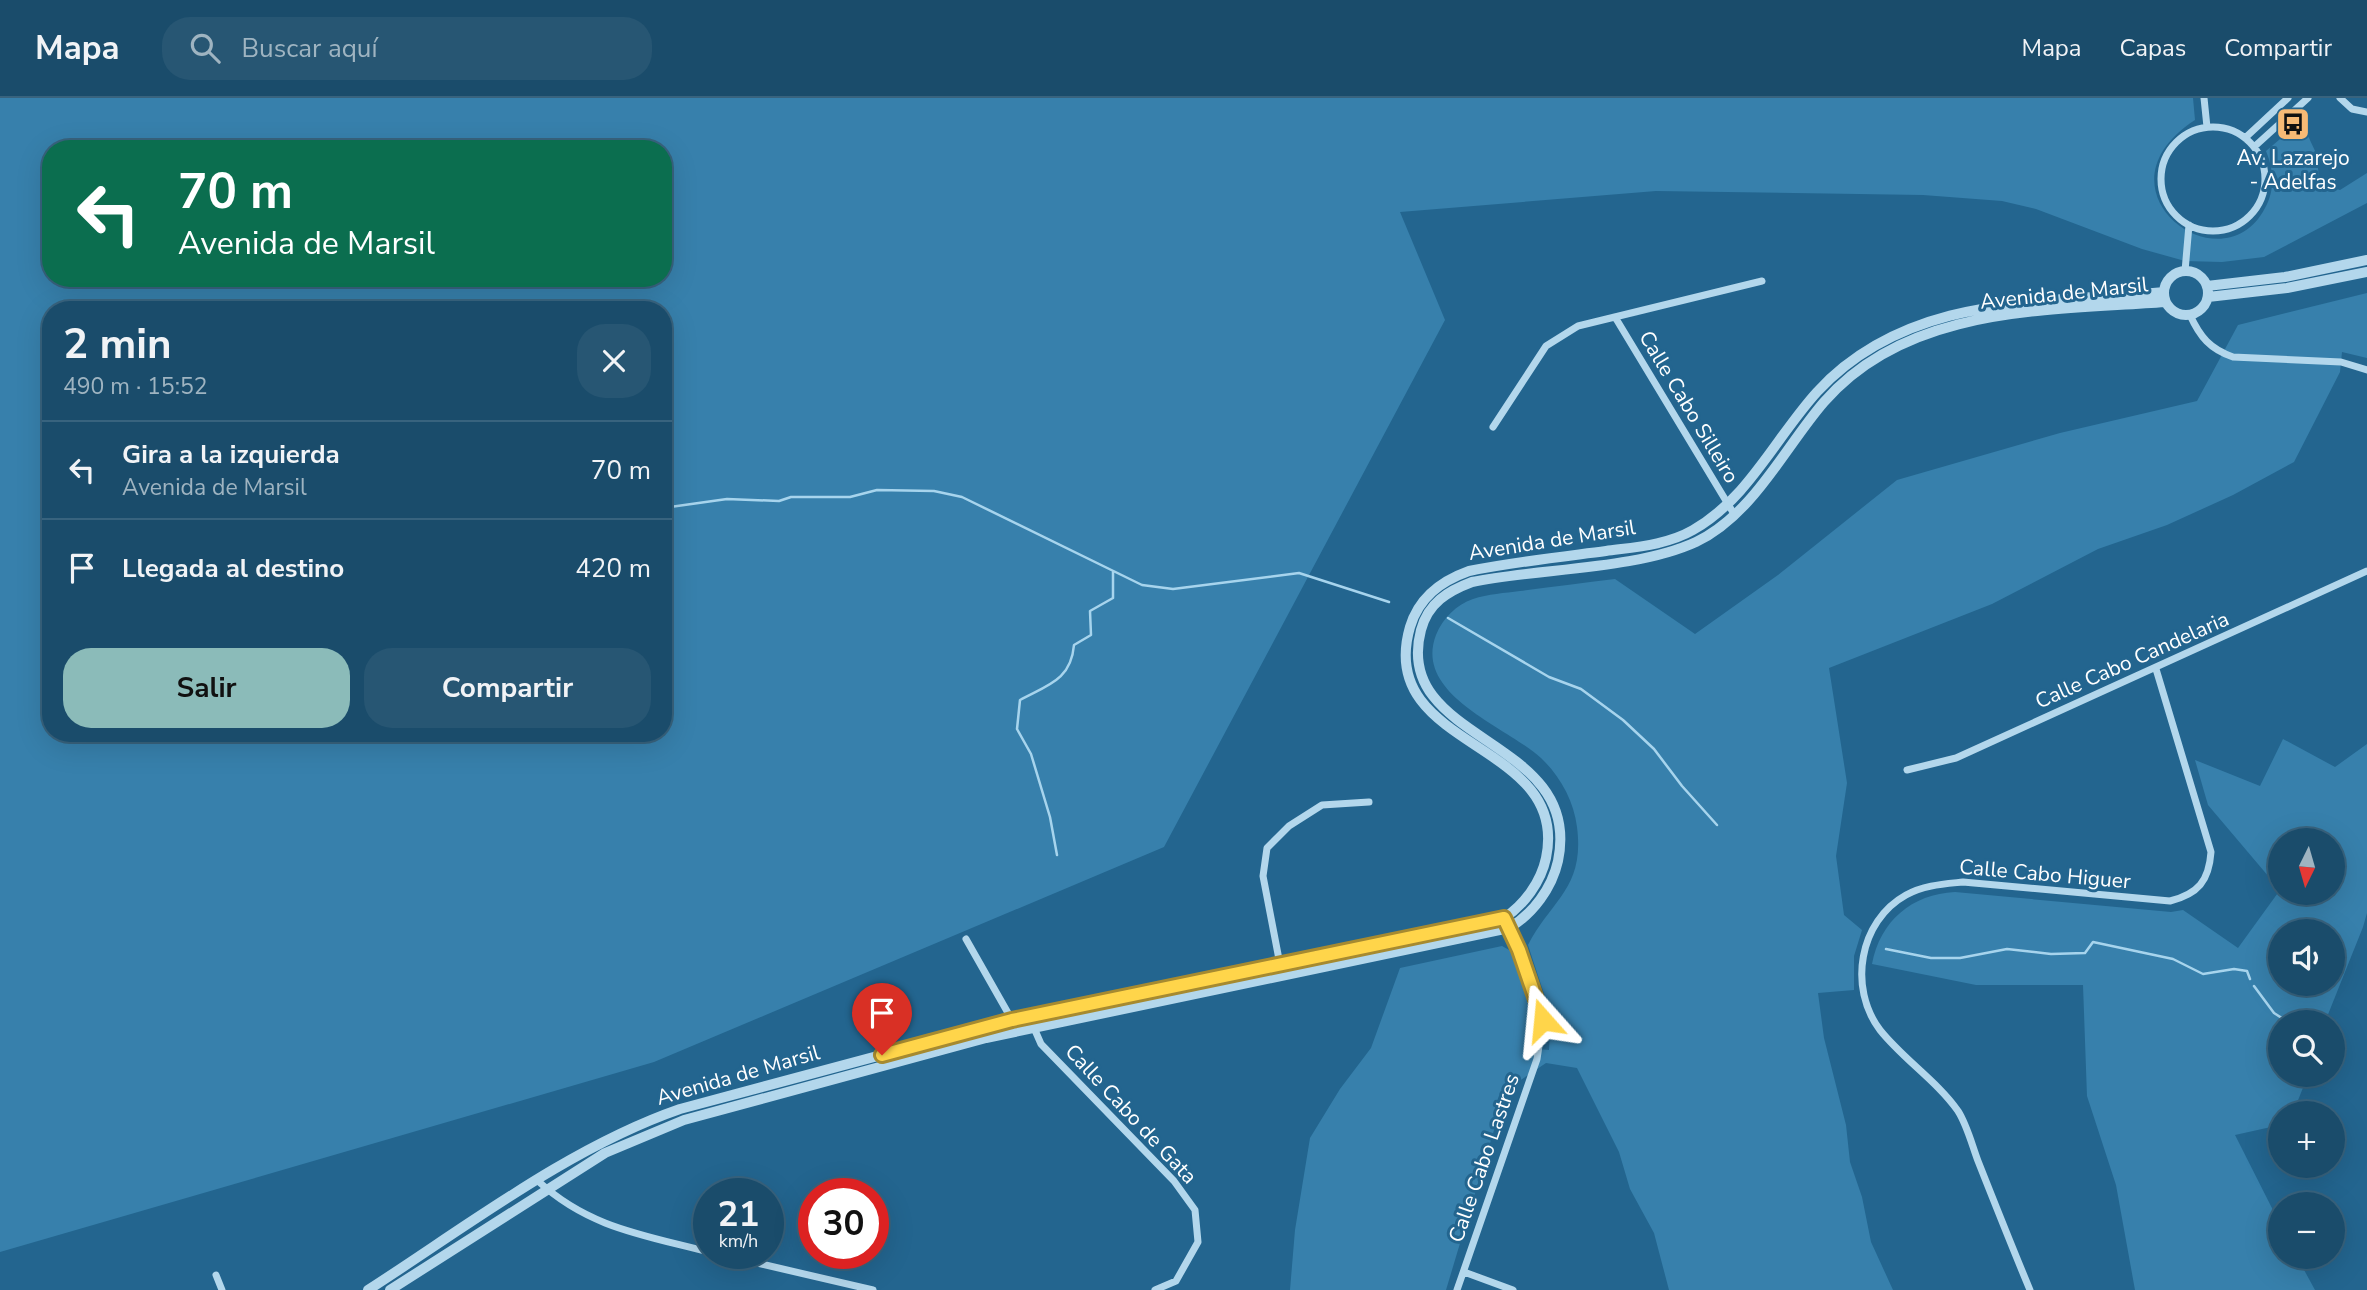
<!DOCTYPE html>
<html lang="es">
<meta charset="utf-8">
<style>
:root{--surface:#1a4c6b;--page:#275673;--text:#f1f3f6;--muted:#9fb4c1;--line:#38637e;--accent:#8bbbb9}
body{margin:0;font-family:"Nunito Sans",sans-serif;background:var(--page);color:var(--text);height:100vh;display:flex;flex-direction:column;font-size:26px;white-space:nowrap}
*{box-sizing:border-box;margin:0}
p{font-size:23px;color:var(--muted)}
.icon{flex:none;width:38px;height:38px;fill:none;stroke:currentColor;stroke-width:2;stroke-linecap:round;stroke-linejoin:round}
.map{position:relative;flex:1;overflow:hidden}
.panel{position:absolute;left:42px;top:203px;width:630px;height:441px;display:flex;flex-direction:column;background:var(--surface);border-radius:28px;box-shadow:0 7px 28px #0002,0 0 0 2px var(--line)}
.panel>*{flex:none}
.banner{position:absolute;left:42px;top:42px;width:630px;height:147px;border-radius:28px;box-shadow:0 7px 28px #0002,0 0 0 2px var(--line);background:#0b6e4f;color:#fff;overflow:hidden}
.needle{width:46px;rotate:185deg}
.buttons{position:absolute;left:2268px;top:730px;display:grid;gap:14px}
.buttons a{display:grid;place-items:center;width:77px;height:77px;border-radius:50%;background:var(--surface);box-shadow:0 7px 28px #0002,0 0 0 2px var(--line);font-size:35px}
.speed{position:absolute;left:693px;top:1080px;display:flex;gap:14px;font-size:35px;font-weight:700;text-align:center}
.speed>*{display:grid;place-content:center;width:91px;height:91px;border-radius:50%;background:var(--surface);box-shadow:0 7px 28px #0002,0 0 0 2px var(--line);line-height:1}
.speed small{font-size:18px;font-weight:400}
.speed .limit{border:10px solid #d22;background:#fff;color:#111}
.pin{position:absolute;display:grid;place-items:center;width:60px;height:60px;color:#fff;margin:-72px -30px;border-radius:50% 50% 50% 0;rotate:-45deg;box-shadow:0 0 7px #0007}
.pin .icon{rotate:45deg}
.me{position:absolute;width:77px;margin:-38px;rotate:342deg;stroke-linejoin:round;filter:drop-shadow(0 0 5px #0008)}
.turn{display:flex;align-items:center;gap:24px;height:147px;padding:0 21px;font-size:32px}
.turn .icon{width:91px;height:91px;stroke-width:2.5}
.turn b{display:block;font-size:49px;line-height:60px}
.round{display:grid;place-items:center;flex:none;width:74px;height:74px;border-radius:28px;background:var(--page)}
.head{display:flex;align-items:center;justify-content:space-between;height:119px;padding:0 21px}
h1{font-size:42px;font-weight:700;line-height:52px}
.button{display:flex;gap:14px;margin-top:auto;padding:14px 21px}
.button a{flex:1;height:80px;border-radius:28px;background:var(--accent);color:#111;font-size:28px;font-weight:700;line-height:80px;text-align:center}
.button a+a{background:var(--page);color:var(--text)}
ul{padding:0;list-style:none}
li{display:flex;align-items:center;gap:21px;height:98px;padding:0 21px;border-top:2px solid var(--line)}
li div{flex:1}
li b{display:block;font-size:26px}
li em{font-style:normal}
header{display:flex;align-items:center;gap:42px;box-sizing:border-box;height:98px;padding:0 35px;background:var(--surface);border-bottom:2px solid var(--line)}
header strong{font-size:33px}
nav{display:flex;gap:38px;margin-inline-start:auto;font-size:24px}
.search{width:490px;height:63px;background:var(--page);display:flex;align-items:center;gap:18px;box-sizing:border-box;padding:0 24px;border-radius:28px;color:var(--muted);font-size:26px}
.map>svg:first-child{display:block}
.green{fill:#3780ac;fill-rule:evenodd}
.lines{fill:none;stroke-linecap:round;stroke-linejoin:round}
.stream{stroke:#a7d4ed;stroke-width:2.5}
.minor{stroke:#b3d7ec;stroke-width:7}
.tertiary{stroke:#b3d7ec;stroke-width:10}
.route-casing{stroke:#a68a30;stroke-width:18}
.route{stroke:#ffd54a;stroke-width:12}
.labels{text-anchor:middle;stroke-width:6;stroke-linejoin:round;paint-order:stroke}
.poi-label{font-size:21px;fill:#fff;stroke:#23658f}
.street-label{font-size:21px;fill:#fff;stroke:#23658f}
</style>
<header>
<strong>Mapa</strong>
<div class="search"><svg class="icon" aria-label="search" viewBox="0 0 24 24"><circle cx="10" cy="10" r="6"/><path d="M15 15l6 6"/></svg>Buscar aquí</div>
<nav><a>Mapa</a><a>Capas</a><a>Compartir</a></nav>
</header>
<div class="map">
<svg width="2367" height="1192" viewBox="0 0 2367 1192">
<rect width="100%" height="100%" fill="#23658f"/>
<!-- green -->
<path class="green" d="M0 0H2193L2195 22C2087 92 2223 192 2265 110 2275 92 2274 72 2266 53L2301 23 2316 55 2320 86 2340 92 2367 75V105L2264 159 2222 164 2185 163 2142 151 2036 111 2002 103 1923 97 1656 93 1400 114 1445 222 1164 749 654 964 0 1154ZM51 51H663V180H51ZM51 212H663V635H51Z
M2367 195V260L2342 254 2340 274 2294 364 2233 397 2167 427 2098 451 1992 506 1829 570 1847 685 1836 758 1844 817 1862 832 1854 858V892L1818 895 1824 940 1846 1027 1850 1064 1862 1099 1871 1144 1893 1192H1669L1654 1135 1630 1091 1619 1054 1577 970 1546 965 1506 992 1446 1192H1290L1295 1132 1310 1040 1340 991 1371 950 1400 870 1502 848 1511 853C1526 892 1538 916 1527 958L1538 951 1549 952 1551 917 1528 847C1551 802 1585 790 1577 729 1574 703 1560 678 1541 660 1506 628 1413 597 1436 537 1443 520 1456 507 1473 501 1488 496 1505 495 1520 493 1552 489 1583 485 1615 481L1695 536 1778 477 1897 382 2060 335 2197 303 2238 227Z
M2283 641 2335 669 2367 646V815L2363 829 2325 924H2280V976L2308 977 2293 1015H2280V1027L2235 1037 2280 1126V1158L2297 1159 2315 1192H2135L2116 1087 2087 998 2083 887H1976L1872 866C1880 823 1912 796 1955 794L2171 814 2183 812 2238 850 2280 792 2208 707 2195 662 2260 688ZM2280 742H2333V794H2280ZM2280 833H2333V886H2280Z"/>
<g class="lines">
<!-- stream -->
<path class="stream" d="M663 410 727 401 779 403 791 399H850L877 392 934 393 962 399 1142 487 1173 491 1299 475 1389 504
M1448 520 1549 579 1581 591 1623 622 1654 651 1682 688 1717 727
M1057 757 1050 719 1031 656 1017 631 1020 602C1048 587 1071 582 1074 547L1091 537 1090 513 1113 500V474
M1886 851 1931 860H1960L2007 851 2051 856 2085 855 2093 844 2173 861 2203 876 2234 871 2247 873 2250 881
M2254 888 2274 915 2288 924"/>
<!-- minor -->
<path class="minor" d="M2204 0 2207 29
M2340 0 2352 11 2367 14
M2161 81a52 52 0 1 1 104 0a52 52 0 1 1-104 0Z
M2245 40 2288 0
M2254 49 2308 0
M2185 173 2189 127
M2190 217C2200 239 2210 251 2233 259L2341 264 2367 272
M1615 219 1734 416
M1493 329 1546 248 1578 228 1762 183
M1907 672 1956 660 2367 473
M966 841 1012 922
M1282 877 1263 778 1267 750 1289 728 1322 707 1369 704
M1034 930 1041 946 1174 1083 1195 1112 1198 1144 1176 1183 1155 1192
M538 1083C589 1130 644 1137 709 1154
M714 1155 873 1192
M1464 1174 1513 1192
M216 1177 222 1192
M1457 1192 1537 961 1543 922 1519 852 1507 826
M2030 1192C2012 1149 1995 1106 1978 1063 1972 1047 1967 1027 1958 1013 1937 983 1903 961 1880 932 1848 890 1859 823 1906 797 1924 787 1944 786 1963 784L2170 803C2198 796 2209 783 2211 754L2156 571"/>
<!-- tertiary -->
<path class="tertiary" d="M2164 195a22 22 0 1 1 44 0a22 22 0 1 1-44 0Z
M2207 188 2285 179 2367 162
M2208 199 2287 190 2367 174
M368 1192C466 1129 570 1049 680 1011L1012 922 1504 820C1524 807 1541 784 1546 760 1571 641 1374 653 1410 529 1419 499 1441 483 1469 473 1514 464 1560 459 1606 453 1635 449 1667 447 1693 432 1748 401 1776 339 1817 294 1907 196 2042 205 2164 194
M390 1192 605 1055 684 1022 986 940 1509 830C1533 816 1552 790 1558 763 1584 638 1391 646 1421 532 1428 505 1448 493 1472 484 1540 470 1635 472 1696 444 1753 417 1785 349 1824 304 1908 207 2048 213 2165 204"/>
</g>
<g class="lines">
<!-- route casing -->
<g class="route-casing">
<path id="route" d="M882 957 1012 922 1504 820 1519 852 1543 922"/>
</g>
<!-- route -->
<use href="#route" class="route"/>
</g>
<!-- icons -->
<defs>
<g id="bus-square" transform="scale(1.75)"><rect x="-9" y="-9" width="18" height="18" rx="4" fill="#f7ba75" stroke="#23658f"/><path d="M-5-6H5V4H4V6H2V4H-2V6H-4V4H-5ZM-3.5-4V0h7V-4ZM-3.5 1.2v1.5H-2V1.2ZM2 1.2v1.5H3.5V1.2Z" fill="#111"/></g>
</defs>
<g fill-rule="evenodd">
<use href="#bus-square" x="2293" y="26"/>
</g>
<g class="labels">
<!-- poi labels -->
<g class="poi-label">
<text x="2293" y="67">Av. Lazarejo<tspan x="2293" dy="24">- Adelfas</tspan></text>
</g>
<!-- street labels -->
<g class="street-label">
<text transform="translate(2064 195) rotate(-6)" y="7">Avenida de Marsil</text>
<text transform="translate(1689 309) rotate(59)" y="7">Calle Cabo Silleiro</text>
<text transform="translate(1552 442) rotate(-9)" y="7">Avenida de Marsil</text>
<text transform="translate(2132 562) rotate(-24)" y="7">Calle Cabo Candelaria</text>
<text transform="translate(2045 776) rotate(5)" y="7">Calle Cabo Higuer</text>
<text transform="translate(738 977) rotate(-16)" y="7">Avenida de Marsil</text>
<text transform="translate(1131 1016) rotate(47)" y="7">Calle Cabo de Gata</text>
<text transform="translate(1484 1060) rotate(-71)" y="7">Calle Cabo Lastres</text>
</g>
</g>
</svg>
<div class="buttons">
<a><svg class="needle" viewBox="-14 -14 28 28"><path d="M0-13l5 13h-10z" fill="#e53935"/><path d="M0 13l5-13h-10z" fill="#9fb4c1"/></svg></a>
<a><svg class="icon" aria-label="sound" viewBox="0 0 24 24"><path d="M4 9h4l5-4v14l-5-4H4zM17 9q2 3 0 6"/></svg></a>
<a><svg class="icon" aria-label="search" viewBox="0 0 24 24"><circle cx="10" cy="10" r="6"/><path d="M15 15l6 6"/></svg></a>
<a>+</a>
<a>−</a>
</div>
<div class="speed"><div>21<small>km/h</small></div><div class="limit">30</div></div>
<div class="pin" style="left:882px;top:957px;background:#d93025"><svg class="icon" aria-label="arrive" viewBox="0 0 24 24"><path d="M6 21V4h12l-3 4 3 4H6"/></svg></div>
<svg class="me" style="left:1543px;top:922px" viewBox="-20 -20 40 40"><path d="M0-17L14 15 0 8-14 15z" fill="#ffd54a" stroke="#fff" stroke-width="4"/></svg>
<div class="banner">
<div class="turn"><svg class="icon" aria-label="left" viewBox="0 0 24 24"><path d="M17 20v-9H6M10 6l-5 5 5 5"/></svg><div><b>70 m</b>Avenida de Marsil</div></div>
</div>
<section class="panel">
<div class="head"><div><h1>2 min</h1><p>490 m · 15:52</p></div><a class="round"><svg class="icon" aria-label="close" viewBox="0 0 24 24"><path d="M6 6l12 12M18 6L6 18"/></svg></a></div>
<ul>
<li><svg class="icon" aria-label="left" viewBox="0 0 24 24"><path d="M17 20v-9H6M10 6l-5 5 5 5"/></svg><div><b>Gira a la izquierda</b><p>Avenida de Marsil</p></div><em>70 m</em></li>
<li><svg class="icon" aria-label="arrive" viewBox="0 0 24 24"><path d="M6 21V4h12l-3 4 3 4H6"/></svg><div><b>Llegada al destino</b></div><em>420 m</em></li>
</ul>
<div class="button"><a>Salir</a><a>Compartir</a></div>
</section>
</div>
